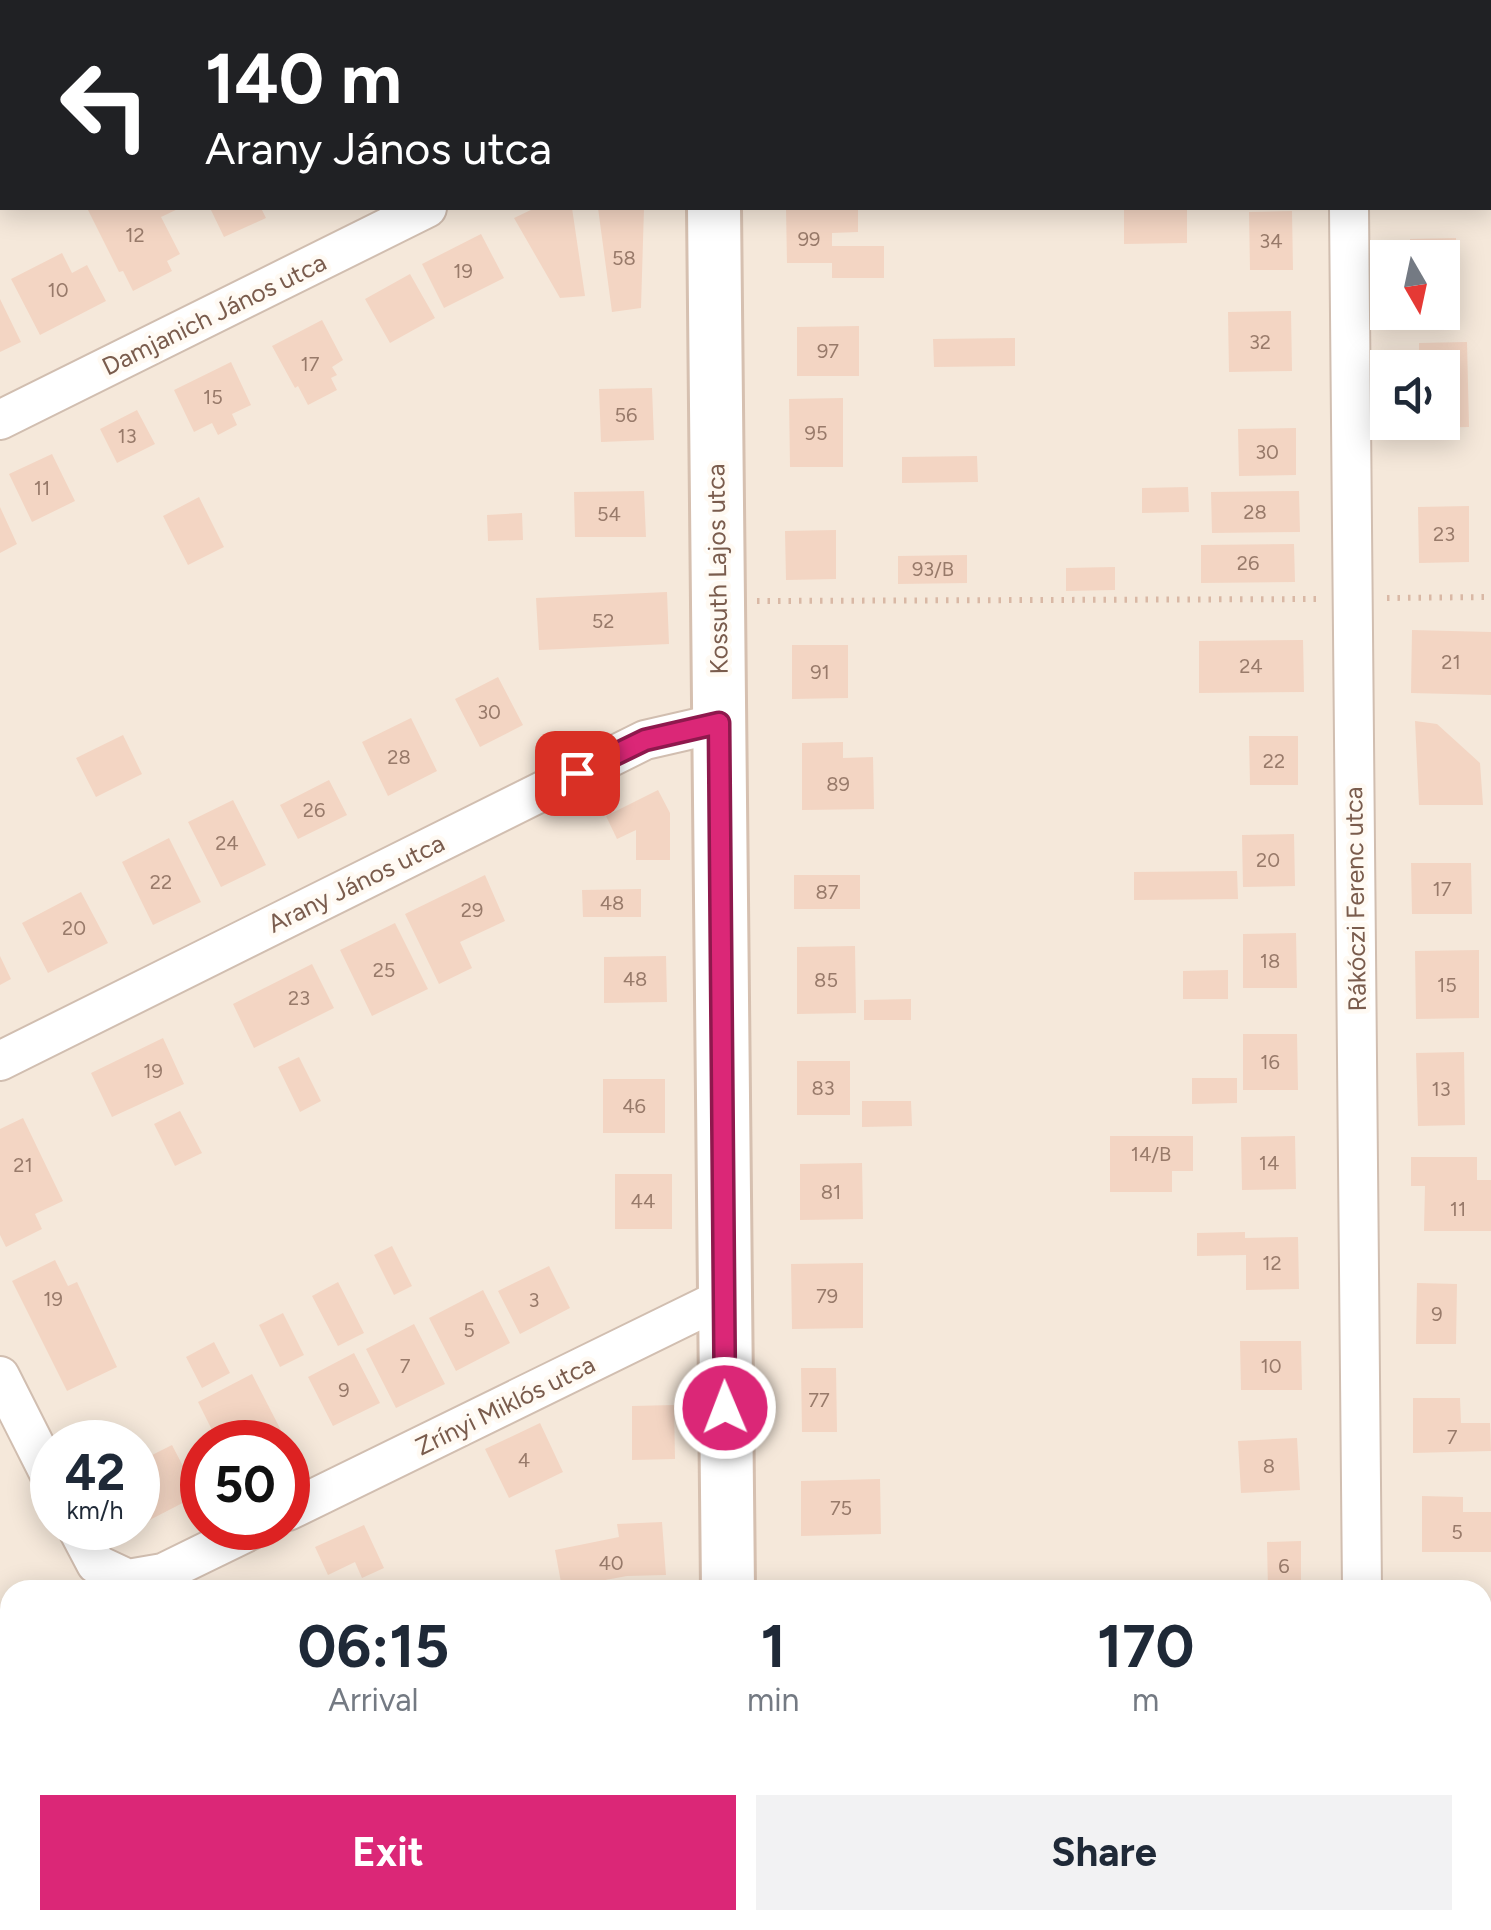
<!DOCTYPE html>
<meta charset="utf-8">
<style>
:root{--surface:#fff;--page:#f2f2f3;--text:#1f2937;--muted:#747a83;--accent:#db2777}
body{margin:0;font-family:Figtree,sans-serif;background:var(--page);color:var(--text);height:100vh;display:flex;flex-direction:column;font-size:38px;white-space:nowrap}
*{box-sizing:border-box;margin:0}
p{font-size:32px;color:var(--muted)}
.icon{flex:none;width:55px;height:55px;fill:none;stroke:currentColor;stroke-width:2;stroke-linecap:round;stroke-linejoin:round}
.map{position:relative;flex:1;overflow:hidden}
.details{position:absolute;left:0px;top:1580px;width:1492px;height:350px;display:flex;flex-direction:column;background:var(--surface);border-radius:30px 30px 0 0;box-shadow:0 5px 25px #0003}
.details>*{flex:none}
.hud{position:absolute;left:0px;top:0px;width:1492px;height:210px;box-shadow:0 5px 25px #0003;background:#202124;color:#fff;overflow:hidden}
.needle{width:65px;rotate:171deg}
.controls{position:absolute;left:1370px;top:240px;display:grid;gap:20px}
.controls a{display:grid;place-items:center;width:90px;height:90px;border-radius:0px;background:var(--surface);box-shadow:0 5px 25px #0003;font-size:50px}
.speed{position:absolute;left:30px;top:1420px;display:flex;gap:20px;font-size:50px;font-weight:700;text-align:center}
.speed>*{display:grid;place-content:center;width:130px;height:130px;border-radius:50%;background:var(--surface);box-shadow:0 5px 25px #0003;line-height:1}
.speed small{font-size:25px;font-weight:400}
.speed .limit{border:15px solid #d22;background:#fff;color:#111}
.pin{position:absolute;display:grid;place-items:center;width:85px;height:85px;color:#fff;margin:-42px;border-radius:20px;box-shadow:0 5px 15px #0006}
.me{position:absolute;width:110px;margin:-55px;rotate:359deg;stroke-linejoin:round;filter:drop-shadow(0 0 8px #0008)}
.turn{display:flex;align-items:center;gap:35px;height:210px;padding:0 40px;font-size:45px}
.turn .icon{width:130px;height:130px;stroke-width:2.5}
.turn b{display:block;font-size:70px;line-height:85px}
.eta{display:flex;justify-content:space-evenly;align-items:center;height:170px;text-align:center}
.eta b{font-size:60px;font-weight:700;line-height:70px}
.primary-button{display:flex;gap:20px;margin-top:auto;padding:20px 40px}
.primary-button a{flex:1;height:115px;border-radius:0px;background:var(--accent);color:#fff;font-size:40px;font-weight:700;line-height:115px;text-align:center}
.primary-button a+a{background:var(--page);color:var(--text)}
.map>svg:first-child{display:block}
.residential{fill:#f5e8da;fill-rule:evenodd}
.building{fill:#f3d5c3}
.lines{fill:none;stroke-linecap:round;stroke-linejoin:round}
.lane-casing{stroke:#d1beb0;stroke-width:22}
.street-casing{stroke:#d1beb0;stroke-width:42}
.secondary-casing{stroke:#d6c0b0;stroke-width:58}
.path{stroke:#d9b8a5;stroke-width:6;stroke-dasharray:2.5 8;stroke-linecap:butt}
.lane{stroke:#fff;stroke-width:18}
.street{stroke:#fff;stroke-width:38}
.secondary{stroke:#fff;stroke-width:52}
.route-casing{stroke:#8e194d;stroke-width:25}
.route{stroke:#db2777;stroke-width:18}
.labels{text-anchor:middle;stroke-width:9;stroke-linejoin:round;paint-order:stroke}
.number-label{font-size:20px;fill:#987a6a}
.street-label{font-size:25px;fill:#7a5c4d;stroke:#fffaf3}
</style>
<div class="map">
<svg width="1491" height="1930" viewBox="0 0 1491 1930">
<rect width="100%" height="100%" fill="#fdf6ec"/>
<!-- residential -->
<path class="residential" d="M0 0H1491V1930H0ZM2 2H1490V208H2ZM1388 258H1442V312H1388ZM1388 368H1442V422H1388ZM52 1442H138V1528H52ZM202 1442H288V1528H202ZM10 1590H1482V1920H10Z"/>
<!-- building -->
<path class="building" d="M87 208H180L161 217 180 254 167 261 172 271 133 291 123 271 119 272Z
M210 208H261L266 218 224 237Z
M535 208H572L585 296 560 298 514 218Z
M598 208H644L641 308 612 312Z
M786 208H858V232L832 233V246H884V278H832V263H787Z
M1124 208H1187V243L1124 244Z
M1292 211 1293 270H1250L1249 212Z
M481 234 504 278 444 308 422 264Z
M1456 238 1457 307H1442V258H1410V239Z
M62 253 72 273 87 265 106 301 40 335 11 279Z
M410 274 435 318 390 343 365 299Z
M0 299 21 342 0 352Z
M1291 311 1292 371 1229 372 1228 312Z
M322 320 343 360 332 367 337 375 331 378 337 390 308 405 298 386 295 388 272 346Z
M859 326V376H797V327Z
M1015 338V366L934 367 933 339Z
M1467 342 1469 427 1421 428 1420 422H1442V368H1419V343Z
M231 362 251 405 232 414 237 425 218 435 212 423 194 432 174 390Z
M652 388 654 440 601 442 599 389Z
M843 398V467H790L789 399Z
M137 410 155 444 117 463 100 429Z
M1296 428V475L1239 476 1238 429Z
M52 454 75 501 32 522 9 474Z
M977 456 978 482 902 483V457Z
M1188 487 1189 512 1142 513V488Z
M644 491 646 537H575L574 492Z
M1299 491 1300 532 1212 533 1211 492Z
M199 497 224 547 188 565 163 516Z
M1469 506V562L1419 563 1418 507Z
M0 507 17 544 0 553Z
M522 513 523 540 488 541 487 515Z
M836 530V579L786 580 785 531Z
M1294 544 1295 582 1201 583V545Z
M967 555V583L898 584V556Z
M1115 567V590L1066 591V568Z
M667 592 669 644 539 650 536 598Z
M1412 630 1491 632V695L1411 693Z
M1303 640 1304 692 1199 693V641Z
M792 645H848V698L792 699Z
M498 677 523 725 480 747 455 699Z
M411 718 437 771 388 796 362 742Z
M1415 721 1437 724 1480 763 1483 805H1419Z
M123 735 142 774 96 797 76 758Z
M1249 736H1298V785H1250Z
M843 742V758L873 757 874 809 802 810V743Z
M329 780 347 815 298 839 280 805Z
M658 790 670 813V860H636V830L617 839 606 816Z
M233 800 266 865 221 887 188 822Z
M1294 834 1295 886 1243 887 1242 835Z
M169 838 201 902 153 925 122 862Z
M1411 863H1471L1472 914H1412Z
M1237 871 1238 899 1134 900V872Z
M485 875 505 921 460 942 472 968 439 984 405 914Z
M794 875H860V909H794Z
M641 889V917H583L582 890Z
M81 892 108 943 48 973 22 923Z
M395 923 428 989 372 1016 340 950Z
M1296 933 1297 988H1243V934Z
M855 946 856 1013 797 1014V947Z
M1479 950V1018L1416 1019 1415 951Z
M0 956 11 979 0 985Z
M666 956 667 1002 604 1003V957Z
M312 964 334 1008 254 1048 233 1004Z
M1228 970V999H1183V971Z
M911 999V1020H864V1000Z
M1243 1034H1297L1298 1090H1243Z
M163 1038 184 1084 112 1117 91 1073Z
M1464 1052 1465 1125 1418 1126 1416 1053Z
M299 1057 321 1101 300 1112 278 1067Z
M797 1061H850V1115H797Z
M1192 1078H1237V1103L1192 1104Z
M603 1079H665V1133H603Z
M862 1101H911L912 1126 862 1127Z
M180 1111 202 1153 175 1166 154 1124Z
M23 1118 63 1201 35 1214 42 1229 6 1247 0 1235V1129Z
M1110 1136H1193V1171H1172V1192H1110Z
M1295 1136 1296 1189 1242 1190 1241 1137Z
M1411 1157H1477V1180H1491V1231H1424L1425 1186H1411Z
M862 1163 863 1219 800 1220V1164Z
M615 1174H672V1229H615Z
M1245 1232V1238L1298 1237 1299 1289 1246 1290V1255L1197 1256V1233Z
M392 1246 412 1286 394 1295 374 1255Z
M55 1260 68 1286 77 1282 117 1367 67 1391 12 1281Z
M863 1263V1328L792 1329 791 1264Z
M549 1266 570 1308 520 1334 498 1291Z
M338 1282 364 1333 338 1346 312 1296Z
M1417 1283 1457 1284 1456 1344H1416Z
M483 1290 510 1343 456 1371 429 1318Z
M283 1313 304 1355 280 1367 259 1325Z
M414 1324 445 1384 396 1408 366 1349Z
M1240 1341H1301L1302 1390H1241Z
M214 1342 230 1373 202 1388 186 1357Z
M354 1353 380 1403 333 1426 308 1377Z
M801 1368H836L837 1432H802Z
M252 1374 287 1442H218L198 1402Z
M1413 1398H1460L1461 1423H1490L1491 1451 1413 1453Z
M674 1405 675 1459 632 1460V1406Z
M540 1423 563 1472 509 1498 485 1449Z
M1297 1438 1300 1490 1241 1493 1238 1441Z
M172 1445 198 1495 138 1526V1462Z
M880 1479 881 1534 801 1536V1481Z
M1422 1496 1463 1497V1512H1491V1552H1422Z
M662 1522 666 1575 627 1576 562 1588 555 1550 619 1537 617 1524Z
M364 1525 384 1568 362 1578 355 1562 328 1575 315 1547Z
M1301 1541V1590H1268L1267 1542Z
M908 1582V1590H803V1583Z
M10 1689V1751L0 1756V1694Z
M0 1850 10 1870V1898L0 1903Z
M45 1920H65L70 1930H50Z
M224 1920H229L234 1930H204Z
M309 1920H350L330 1930H314Z
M658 1920H689V1930H659Z
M800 1920H953V1930H800Z
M1081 1920H1134V1930H1081Z
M1234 1920H1312L1311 1930H1234Z
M1371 1920H1450V1930H1372Z"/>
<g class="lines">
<!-- lane casing -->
<g class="lane-casing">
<path id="lane" d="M861 1930 863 1920"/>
</g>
<!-- street casing -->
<g class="street-casing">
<path id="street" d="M1346 0V2
M1349 208 1362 1590
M0 420 427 208
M0 1061 645 740 719 723
M0 1376 52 1479
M288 1511 723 1298
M77 1528 96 1564 128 1579 163 1573 255 1528
M1482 1845 1491 1843
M487 1930 507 1920"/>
</g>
<!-- secondary casing -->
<g class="secondary-casing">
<path id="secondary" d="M713 0V2
M714 208 728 1590
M733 1920V1930"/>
</g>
<!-- path -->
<path class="path" d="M1387 598 1491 597
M757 601 1320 599
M578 1930 599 1920"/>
<!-- lane -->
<use href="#lane" class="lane"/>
<!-- street -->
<use href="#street" class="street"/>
<!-- secondary -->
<use href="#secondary" class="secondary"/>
</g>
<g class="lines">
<!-- route casing -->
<g class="route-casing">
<path id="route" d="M577 773 645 740 719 723 725 1408"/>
</g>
<!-- route -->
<use href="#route" class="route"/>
</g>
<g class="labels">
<!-- number labels -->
<g class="number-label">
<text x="135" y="242">12</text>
<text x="809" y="246">99</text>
<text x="1271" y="248">34</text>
<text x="624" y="265">58</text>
<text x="463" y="278">19</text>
<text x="58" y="297">10</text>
<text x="1260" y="349">32</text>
<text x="828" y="358">97</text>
<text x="310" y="371">17</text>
<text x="213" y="404">15</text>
<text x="626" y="422">56</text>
<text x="816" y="440">95</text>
<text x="127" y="443">13</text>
<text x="1267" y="459">30</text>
<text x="42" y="495">11</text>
<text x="1255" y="519">28</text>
<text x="609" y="521">54</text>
<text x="1444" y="541">23</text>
<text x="1248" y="570">26</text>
<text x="933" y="576">93/B</text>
<text x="603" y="628">52</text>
<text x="1451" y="669">21</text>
<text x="1251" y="673">24</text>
<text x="820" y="679">91</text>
<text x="489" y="719">30</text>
<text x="399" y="764">28</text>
<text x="1274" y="768">22</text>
<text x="838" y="791">89</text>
<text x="314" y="817">26</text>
<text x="227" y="850">24</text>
<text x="1268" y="867">20</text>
<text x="161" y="889">22</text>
<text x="1442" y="896">17</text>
<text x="827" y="899">87</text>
<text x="612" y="910">48</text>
<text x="472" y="917">29</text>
<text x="74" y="935">20</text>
<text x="1270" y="968">18</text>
<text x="384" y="977">25</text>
<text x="635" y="986">48</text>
<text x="826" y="987">85</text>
<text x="1447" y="992">15</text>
<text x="299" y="1005">23</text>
<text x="1270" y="1069">16</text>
<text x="153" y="1078">19</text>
<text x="823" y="1095">83</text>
<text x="1441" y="1096">13</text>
<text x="634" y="1113">46</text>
<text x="1151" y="1161">14/B</text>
<text x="1269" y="1170">14</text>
<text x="23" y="1172">21</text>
<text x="831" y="1199">81</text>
<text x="643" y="1208">44</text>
<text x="1458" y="1216">11</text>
<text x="1272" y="1270">12</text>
<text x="827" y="1303">79</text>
<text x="53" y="1306">19</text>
<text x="534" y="1307">3</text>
<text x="1437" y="1321">9</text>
<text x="469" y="1337">5</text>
<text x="405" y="1373">7</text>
<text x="1271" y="1373">10</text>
<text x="344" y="1397">9</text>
<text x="819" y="1407">77</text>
<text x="1452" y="1444">7</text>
<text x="524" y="1467">4</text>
<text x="1269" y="1473">8</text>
<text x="841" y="1515">75</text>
<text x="1457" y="1539">5</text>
<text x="611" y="1570">40</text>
<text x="1284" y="1573">6</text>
</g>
<!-- street labels -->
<g class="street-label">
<text transform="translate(214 314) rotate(-26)" y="9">Damjanich János utca</text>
<text transform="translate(717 569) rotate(-91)" y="9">Kossuth Lajos utca</text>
<text transform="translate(356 883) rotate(-26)" y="9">Arany János utca</text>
<text transform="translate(1355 899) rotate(-91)" y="9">Rákóczi Ferenc utca</text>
<text transform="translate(505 1405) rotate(-26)" y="9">Zrínyi Miklós utca</text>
</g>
</g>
</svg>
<div class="controls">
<a><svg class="needle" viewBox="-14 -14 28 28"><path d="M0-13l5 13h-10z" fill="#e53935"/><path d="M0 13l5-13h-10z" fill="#747a83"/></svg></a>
<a><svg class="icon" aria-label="sound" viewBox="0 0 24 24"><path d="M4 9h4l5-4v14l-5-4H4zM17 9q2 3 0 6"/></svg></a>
</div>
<div class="speed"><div>42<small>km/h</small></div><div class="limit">50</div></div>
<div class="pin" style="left:577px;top:773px;background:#d93025"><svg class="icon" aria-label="arrive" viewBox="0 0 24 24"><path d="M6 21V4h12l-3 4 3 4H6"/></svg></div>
<svg class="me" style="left:725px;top:1408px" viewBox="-20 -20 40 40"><circle r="17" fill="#db2777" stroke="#fff" stroke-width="3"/><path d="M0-11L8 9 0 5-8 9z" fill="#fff"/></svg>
<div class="hud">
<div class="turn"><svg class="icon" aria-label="left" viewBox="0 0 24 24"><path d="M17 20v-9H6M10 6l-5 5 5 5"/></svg><div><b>140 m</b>Arany János utca</div></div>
</div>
<section class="details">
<div class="eta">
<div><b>06:15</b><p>Arrival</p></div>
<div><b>1</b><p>min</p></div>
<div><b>170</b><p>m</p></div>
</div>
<div class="primary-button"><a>Exit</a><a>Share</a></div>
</section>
</div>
